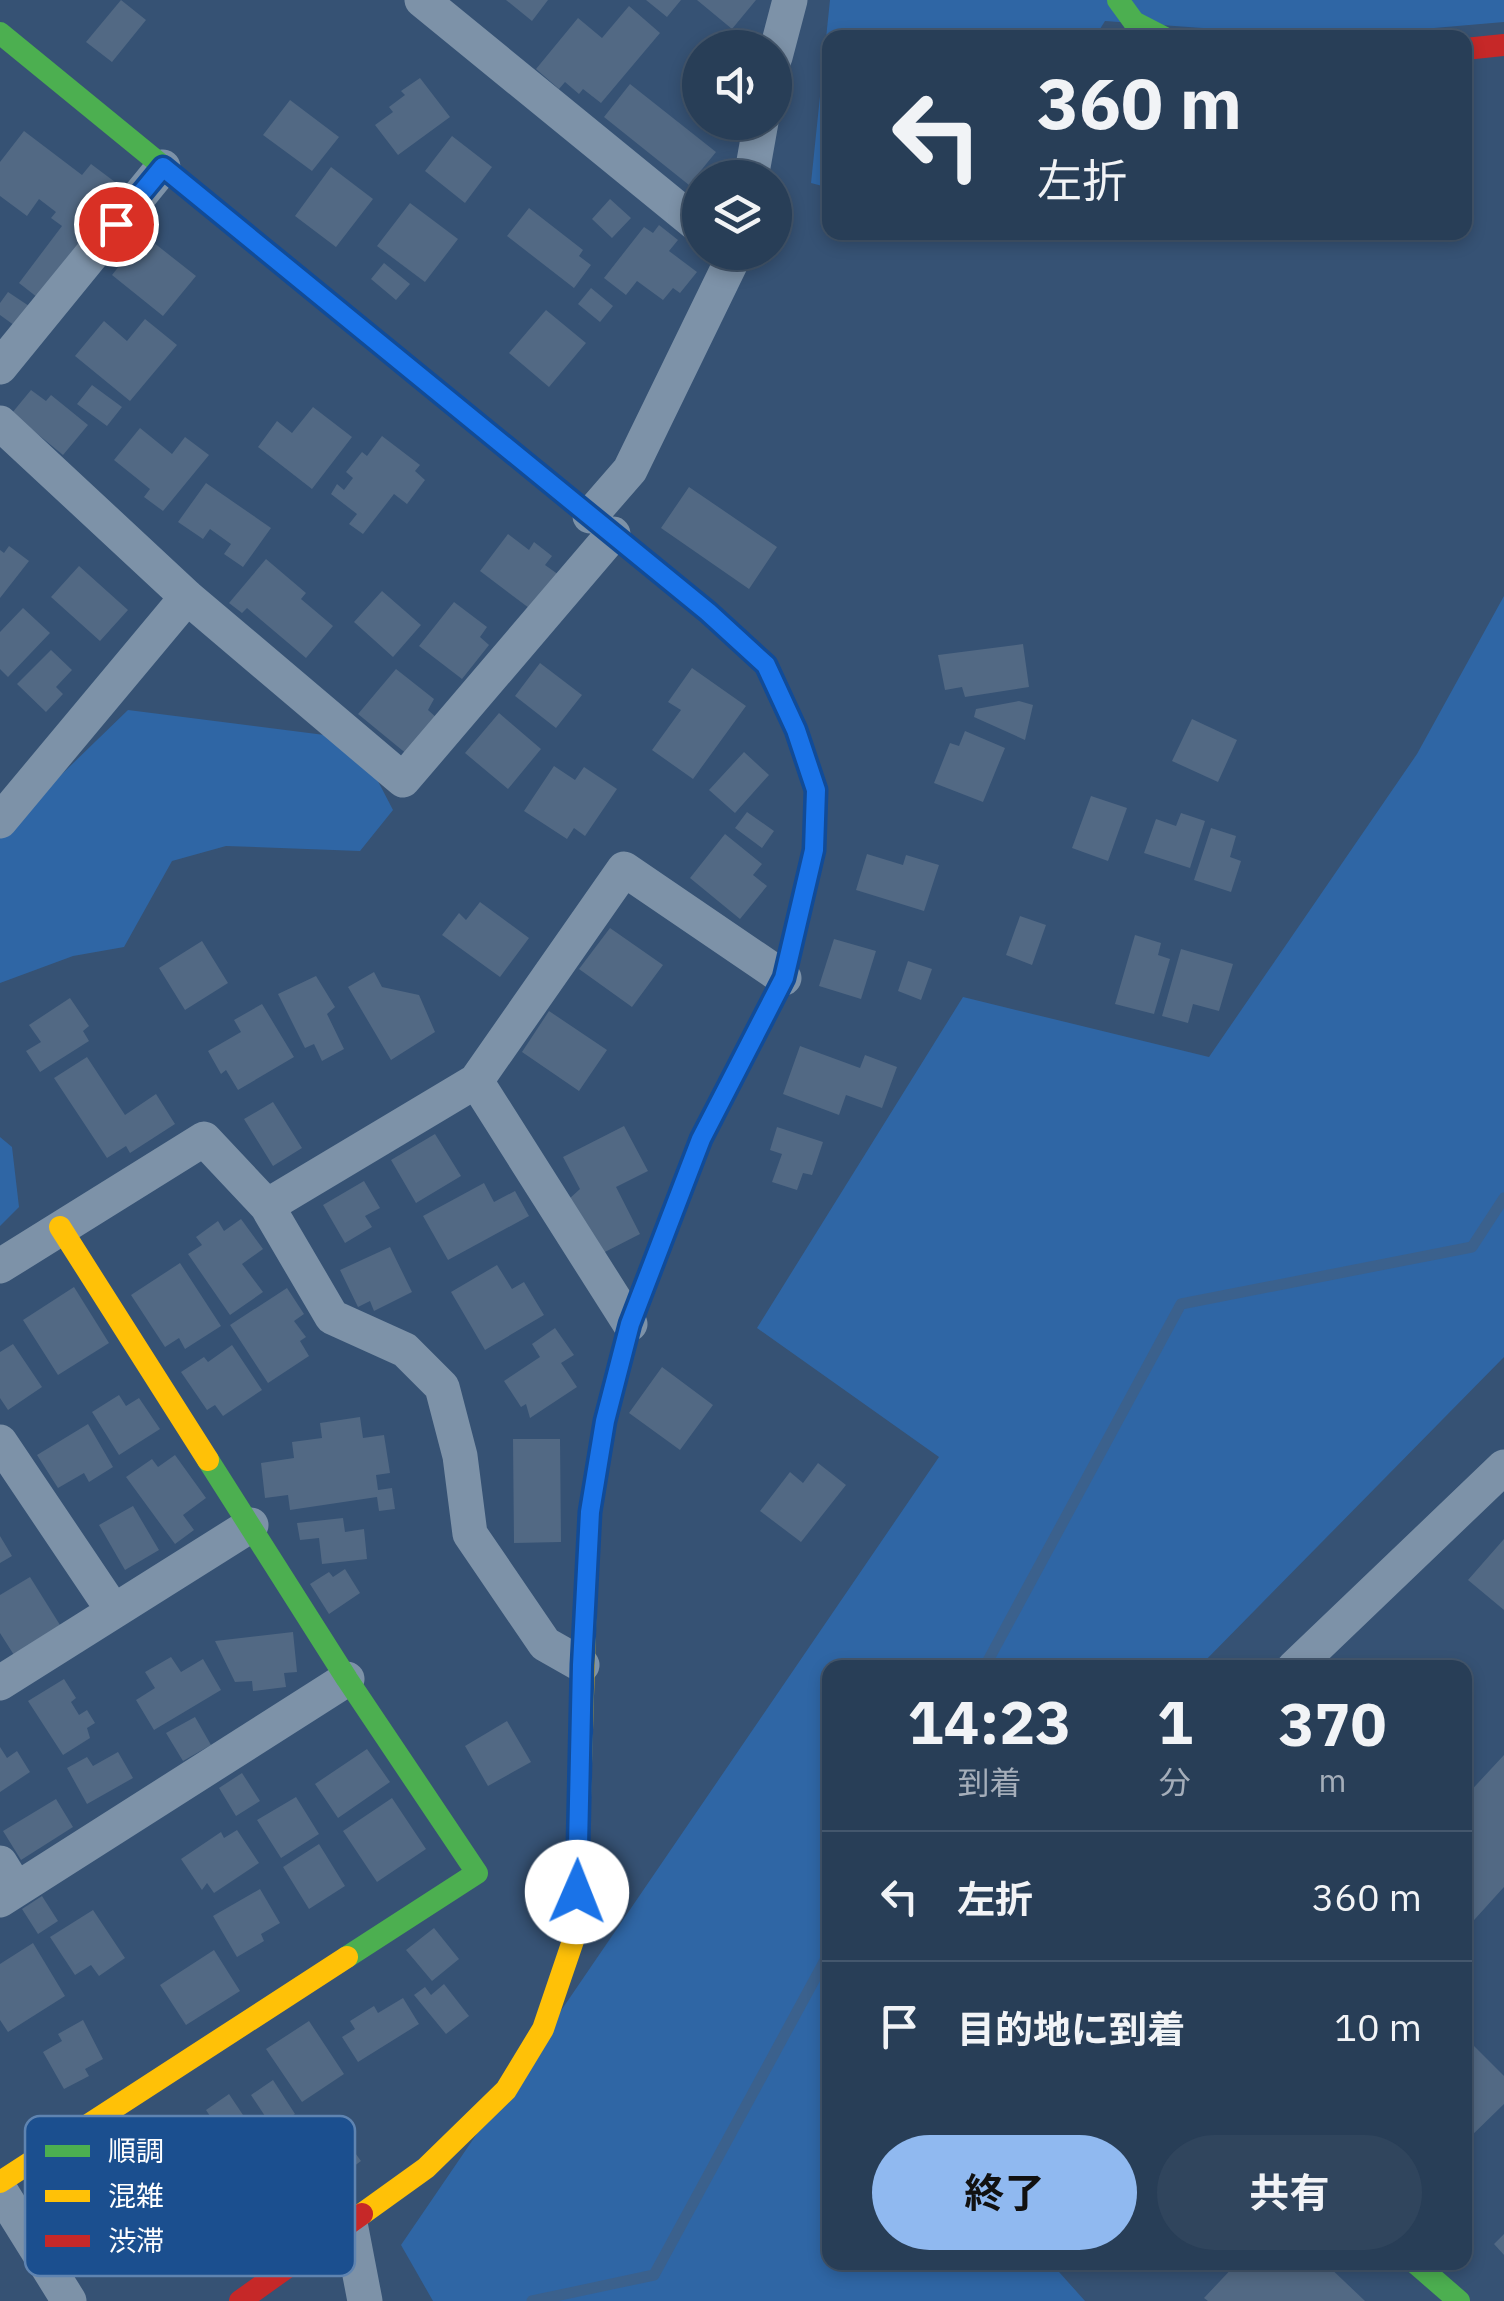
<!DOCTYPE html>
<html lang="ja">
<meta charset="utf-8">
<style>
:root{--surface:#283e57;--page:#30455d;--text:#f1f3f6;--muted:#a5aeba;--line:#44576d;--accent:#90b9f0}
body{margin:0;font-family:"IBM Plex Sans","Noto Sans JP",sans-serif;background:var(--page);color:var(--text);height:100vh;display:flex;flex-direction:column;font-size:38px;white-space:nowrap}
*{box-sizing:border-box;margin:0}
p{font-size:32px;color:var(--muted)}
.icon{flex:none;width:55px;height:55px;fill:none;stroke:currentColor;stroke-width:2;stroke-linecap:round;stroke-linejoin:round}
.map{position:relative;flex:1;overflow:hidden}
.sheet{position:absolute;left:822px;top:1660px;width:650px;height:610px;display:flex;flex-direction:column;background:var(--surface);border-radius:20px;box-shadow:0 5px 15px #0003,0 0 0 2px var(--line)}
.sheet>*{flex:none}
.guide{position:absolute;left:822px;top:30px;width:650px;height:210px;border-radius:20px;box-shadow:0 5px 15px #0003,0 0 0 2px var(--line);background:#283e57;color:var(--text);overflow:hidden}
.buttons{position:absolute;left:682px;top:30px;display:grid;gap:20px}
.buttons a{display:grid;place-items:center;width:110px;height:110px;border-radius:50%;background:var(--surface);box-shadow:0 5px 15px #0003,0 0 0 2px var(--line);font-size:50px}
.pin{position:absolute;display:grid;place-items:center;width:85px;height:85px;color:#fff;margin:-42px;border:5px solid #fff;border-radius:50%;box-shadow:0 2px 10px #0007}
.me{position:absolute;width:110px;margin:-55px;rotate:1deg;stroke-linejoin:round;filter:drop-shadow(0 0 8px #0008)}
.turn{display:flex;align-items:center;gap:35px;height:210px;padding:0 50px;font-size:45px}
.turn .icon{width:130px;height:130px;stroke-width:2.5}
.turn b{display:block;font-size:70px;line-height:85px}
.eta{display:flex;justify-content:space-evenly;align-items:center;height:170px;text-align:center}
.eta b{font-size:60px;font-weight:700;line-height:70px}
.primary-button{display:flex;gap:20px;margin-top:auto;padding:20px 50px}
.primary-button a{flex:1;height:115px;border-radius:60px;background:var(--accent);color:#111;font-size:40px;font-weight:700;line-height:115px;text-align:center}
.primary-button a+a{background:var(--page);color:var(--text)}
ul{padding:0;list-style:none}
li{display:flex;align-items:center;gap:30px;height:130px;padding:0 50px;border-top:2px solid var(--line)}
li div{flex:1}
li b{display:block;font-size:38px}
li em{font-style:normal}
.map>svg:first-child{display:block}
.green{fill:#2f66a5}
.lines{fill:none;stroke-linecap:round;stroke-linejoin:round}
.stream{stroke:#3b618d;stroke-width:11}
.building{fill:#526984}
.street{stroke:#7d92a8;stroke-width:35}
.fast{stroke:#4caf50;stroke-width:22}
.slow{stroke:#ffc107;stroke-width:22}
.jam{stroke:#c62828;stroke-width:22}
.route-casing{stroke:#114b97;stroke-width:25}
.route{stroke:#1a73e8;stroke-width:18}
.key{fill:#1b4f8f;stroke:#5f84b1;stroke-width:2.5}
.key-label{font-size:28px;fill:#fff}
</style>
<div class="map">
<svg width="1504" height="2301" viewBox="0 0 1504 2301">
<rect width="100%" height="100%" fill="#365274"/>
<!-- green -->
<path class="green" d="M830 0H1504V22L1329 37 1105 21 1095 37 830 38V188L811 183Z
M1504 596V1357L1199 1667 830 1668V2262L1051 2263 1085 2301H433L401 2245 939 1457 757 1328 963 997 1209 1057 1417 754Z
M128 710 356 739 393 810 360 851 226 846 172 861 124 947 73 956 0 983V834Z
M0 1137 12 1147 19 1207 0 1226Z"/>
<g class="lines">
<!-- stream -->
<path class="stream" d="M984 1668 1181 1304 1472 1247 1504 1198
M532 2301 654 2275 830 1951"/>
</g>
<!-- building -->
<path class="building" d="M121 0 146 20 112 62 86 42Z
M506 0H548L532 21Z
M646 0H681L667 17Z
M697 0H756L732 29Z
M629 6 660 33 601 103 583 89 579 94 565 82 559 89 536 69 578 18 602 38Z
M700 51V81L685 70Z
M420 78 450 117 398 155 375 125 393 112 389 107 405 95 401 91Z
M630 84 716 152 689 185 604 117Z
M290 100 339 137 312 171 263 135Z
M24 131 82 175 91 164 127 191 42 301 19 283 62 226 51 218 56 212 39 199 27 216 0 196V162Z
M452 136 492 167 465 203 425 171Z
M331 167 373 199 336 247 295 216Z
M610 199 631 218 612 238 592 219Z
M410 203 458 239 425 282 377 246Z
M529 208 583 250 579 256 591 265 574 288 507 236Z
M659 225 678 240 669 251 697 272 680 293 673 288 663 300 637 281 626 295 604 278 644 227 653 233Z
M144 235 196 276 163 316 112 275Z
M384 263 410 284 396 300 371 279Z
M591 288 613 306 600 322 578 304Z
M8 292 32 308 18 328 0 315V303Z
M546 310 586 343 549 387 509 353Z
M145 319 177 345 130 401 75 356 104 321 127 341Z
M92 385 122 407 107 426 77 404Z
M31 390 46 401 51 395 88 425 63 455 12 413Z
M313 407 352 437 312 489 258 447 277 421 292 433Z
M140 428 172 454 185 437 209 455 163 511 144 497 150 489 114 460Z
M382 436 420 465 415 471 425 480 407 504 394 494 363 534 349 524 357 514 331 494 337 484 344 490 353 478 346 472 362 452 367 456Z
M206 483 271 528 243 567 224 554 231 544 210 529 203 539 178 522Z
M689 487 777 547 749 589 661 528Z
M508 534 529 550 534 542 552 556 545 565 559 575 533 611 480 571Z
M9 546 29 561 0 598V550L4 553Z
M266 559 306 593 301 599 333 626 306 658 247 608 242 613 229 603Z
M79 566 128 610 100 641 51 597Z
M382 591 421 625 393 657 354 622Z
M454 602 487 627 480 637 489 645 462 679 419 646Z
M23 608 50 633 8 677 0 669V632Z
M1023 644 1029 687 965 697 962 687 945 690 938 655Z
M51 650 72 670 56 687 63 694 46 712 17 684Z
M540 663 582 695 556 728 515 696Z
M692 668 746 706 693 779 652 750 681 710 668 702Z
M396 669 434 699 428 710 438 719 408 755 358 714Z
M1019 701 1033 705 1025 740 974 717 976 709Z
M499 713 541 749 508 789 465 753Z
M1192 719 1237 740 1218 782 1172 761Z
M965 731 1005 748 983 802 934 783 950 743 959 746Z
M744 752 769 775 735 813 709 790Z
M554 766 575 780 584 767 617 789 585 836 574 828 567 839 524 811Z
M1091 796 1127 808 1108 861 1072 848Z
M747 812 774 831 762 848 735 828Z
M1181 813 1205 821 1190 868 1144 853 1156 819 1176 826Z
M1211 828 1236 836 1230 857 1241 861 1231 892 1194 880Z
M725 834 762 864 753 875 767 886 740 919 690 878Z
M867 854 903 865 906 855 939 865 924 911 856 890Z
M480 902 529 938 500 977 442 935 459 913 466 920Z
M1020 916 1046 925 1032 965 1006 955Z
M610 928 663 965 632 1007 579 969Z
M1135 935 1161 943 1158 955 1170 959 1154 1014 1115 1004Z
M834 939 876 951 861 999 819 986Z
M202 941 228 983 185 1010 159 968Z
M1181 949 1233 964 1219 1011 1193 1004 1188 1023 1162 1016Z
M908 961 932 969 921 1000 898 991Z
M374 972 382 987 419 995 435 1032 391 1060 348 987Z
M316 976 335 1007 327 1014 344 1049 322 1061 314 1044 305 1048 278 994Z
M70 998 89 1026 83 1031 89 1041 40 1072 26 1051 41 1042 29 1025Z
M262 1004 294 1057 238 1090 226 1070 221 1074 208 1051 241 1032 234 1020Z
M549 1011 607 1050 579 1091 522 1052Z
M800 1046 860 1068 865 1055 897 1067 882 1108 846 1095 839 1115 783 1094Z
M87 1057 125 1115 156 1094 175 1124 130 1153 126 1146 107 1158 54 1078Z
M273 1102 302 1148 273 1166 244 1119Z
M624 1126 648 1171 616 1187 640 1234 599 1255 569 1199 580 1189 563 1157Z
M777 1127 823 1142 812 1175 803 1173 797 1190 772 1182 782 1154 770 1150Z
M435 1134 461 1176 416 1203 391 1160Z
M364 1181 380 1208 365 1216 372 1227 345 1243 323 1205Z
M484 1183 494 1202 515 1191 529 1216 448 1260 423 1216Z
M241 1219 263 1249 242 1264 263 1292 230 1315 188 1254 202 1245 196 1237 218 1221 224 1231Z
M390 1247 412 1292 374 1311 370 1301 358 1307 340 1270Z
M180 1263 221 1326 185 1349 179 1338 165 1347 131 1295Z
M497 1265 512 1289 524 1282 544 1315 485 1350 451 1292Z
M74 1287 109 1343 58 1375 23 1320Z
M287 1288 304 1314 294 1321 306 1337 300 1341 309 1356 268 1383 230 1325Z
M555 1328 574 1355 561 1363 577 1387 530 1418 526 1404 521 1407 504 1381 540 1357 532 1344Z
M13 1344 42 1387 8 1410 0 1398V1352Z
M232 1345 262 1390 223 1416 215 1405 207 1410 181 1372 204 1357 208 1362Z
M662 1367 713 1405 680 1450 629 1413Z
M119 1395 126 1406 139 1398 160 1429 119 1455 92 1412Z
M360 1417 363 1438 384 1435 390 1473 376 1475 378 1490 392 1488 395 1509 379 1511 377 1497 290 1510 288 1495 265 1498 261 1463 294 1458 292 1442 322 1438 320 1423Z
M88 1424 113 1467 89 1482 84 1473 58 1488 37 1455Z
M513 1439H560L561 1542 514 1543Z
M175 1455 206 1498 183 1515 194 1530 175 1544 126 1477 152 1459 158 1467Z
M818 1463 846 1485 801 1542 760 1511 790 1472 803 1483Z
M133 1506 159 1550 125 1570 99 1525Z
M343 1518 345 1532 364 1529 367 1559 322 1564 319 1538 300 1540 297 1523Z
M0 1536 12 1556 0 1563Z
M1504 1539V1610L1468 1580Z
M345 1569 360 1593 329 1614 310 1584 329 1572 333 1577Z
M30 1577 60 1625 14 1655 0 1633V1595Z
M293 1632 297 1672 284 1673 286 1687 253 1691 252 1681 235 1682 215 1641Z
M171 1657 181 1672 203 1659 221 1690 154 1730 136 1700 155 1688 145 1672Z
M64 1679 76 1698 71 1702 79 1715 87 1710 95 1723 87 1728 90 1738 63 1755 28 1701Z
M195 1717 211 1745 183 1761 166 1733Z
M507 1721 531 1762 488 1786 465 1746Z
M0 1747 7 1758 17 1751 30 1772 0 1792Z
M367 1749 390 1782 338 1818 315 1784Z
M118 1752 133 1778 87 1804 67 1768 87 1757 93 1766Z
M1504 1755V1887L1465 1930V1797Z
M242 1773 260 1801 236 1816 219 1788Z
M296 1797 319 1834 281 1858 257 1820Z
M392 1798 426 1849 377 1882 343 1831Z
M56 1799 73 1827 21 1860 3 1831Z
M237 1830 259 1863 214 1893 207 1883 202 1890 181 1859 221 1832 224 1838Z
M319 1844 345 1886 309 1909 283 1867Z
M260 1889 280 1923 261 1934 264 1941 237 1957 213 1916Z
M42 1896 58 1921 38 1934 22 1909Z
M93 1910 125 1958 99 1976 91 1965 75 1975 50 1937Z
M434 1928 459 1959 432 1981 406 1950Z
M33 1943 65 1996 8 2032 0 2020V1964Z
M214 1950 240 1991 186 2025 160 1985Z
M444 1984 469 2016 446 2034 414 1995 425 1987 431 1995Z
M403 1998 419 2024 358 2062 342 2037 355 2029 350 2021 374 2006 378 2013Z
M83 2020 103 2059 85 2069 89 2076 64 2089 43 2052 62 2041 58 2034Z
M309 2021 344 2074 302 2102 266 2049Z
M1465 2037 1504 2076V2104L1465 2142Z
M273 2080 295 2114 273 2128 251 2095Z
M229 2094 261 2142 220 2169 193 2127 210 2116 206 2110Z
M320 2122 334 2141 342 2135 361 2161 323 2189 290 2144Z
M1504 2234V2255L1494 2244Z
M1238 2262H1324L1365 2301H1208L1204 2298Z"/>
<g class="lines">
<!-- street -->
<path class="street" d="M422 0 700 227
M775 57 790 0
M751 178 761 122
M0 367 163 167
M0 423 187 597 403 780 613 534
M590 516 630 470 736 252
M0 821 187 597
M476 1081 630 1324
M267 1206 476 1081 624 869 784 978
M0 1266 204 1139 267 1206 332 1317 405 1350 442 1387 460 1456 470 1534 545 1644 582 1665
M0 1442 113 1610
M1294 1668 1504 1467
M0 1683 251 1525
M0 1863 16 1889
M0 1900 347 1679
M0 2190 69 2301
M350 2223 365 2301"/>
<!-- fast -->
<path class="fast" d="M1118 0 1134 22 1165 38
M0 33 549 482
M208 1460 347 1679 477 1873 347 1957
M1414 2262 1459 2301"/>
<!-- slow -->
<path class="slow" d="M549 482 708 612 766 665 796 730 816 790V799
M60 1227 208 1460
M0 2182 347 1957
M362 2214 426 2168 506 2090 543 2029 576 1932 587 1561"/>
<!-- jam -->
<path class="jam" d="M1465 49 1504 45
M587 1561 590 1511 605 1421 630 1324 701 1139 784 978 813 851 816 799
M240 2301 362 2214"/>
</g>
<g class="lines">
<!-- route casing -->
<g class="route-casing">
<path id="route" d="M116 224 163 167 708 612 766 665 796 730 816 790 814 850 784 978 701 1139 630 1324 605 1421 590 1512 582 1665 577 1892"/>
</g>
<!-- route -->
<use href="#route" class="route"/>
</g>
<!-- legend -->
<rect x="25" y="2116" width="330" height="160" rx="15" class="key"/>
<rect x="45" y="2145" width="45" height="12" fill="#4caf50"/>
<rect x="45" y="2190" width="45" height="12" fill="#ffc107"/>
<rect x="45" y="2235" width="45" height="12" fill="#c62828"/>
<g class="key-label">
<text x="108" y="2161">順調</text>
<text x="108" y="2206">混雑</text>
<text x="108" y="2251">渋滞</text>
</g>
</svg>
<div class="buttons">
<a><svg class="icon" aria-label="sound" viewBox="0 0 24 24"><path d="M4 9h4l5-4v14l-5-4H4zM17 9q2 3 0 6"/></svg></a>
<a><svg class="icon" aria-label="layers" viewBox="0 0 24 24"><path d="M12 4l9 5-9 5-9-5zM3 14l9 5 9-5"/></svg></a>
</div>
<div class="pin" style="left:116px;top:224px;background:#d93025"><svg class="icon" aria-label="arrive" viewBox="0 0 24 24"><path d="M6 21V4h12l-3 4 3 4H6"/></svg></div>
<svg class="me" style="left:577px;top:1892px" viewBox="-20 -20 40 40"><circle r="19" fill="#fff"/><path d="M0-13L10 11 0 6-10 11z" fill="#1a73e8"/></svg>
<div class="guide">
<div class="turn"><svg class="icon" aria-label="left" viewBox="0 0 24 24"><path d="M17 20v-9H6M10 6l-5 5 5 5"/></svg><div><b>360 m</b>左折</div></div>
</div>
<section class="sheet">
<div class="eta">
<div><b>14:23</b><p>到着</p></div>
<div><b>1</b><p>分</p></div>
<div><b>370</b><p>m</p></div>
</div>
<ul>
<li><svg class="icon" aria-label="left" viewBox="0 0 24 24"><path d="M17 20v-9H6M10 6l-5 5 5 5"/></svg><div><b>左折</b></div><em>360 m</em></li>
<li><svg class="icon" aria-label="arrive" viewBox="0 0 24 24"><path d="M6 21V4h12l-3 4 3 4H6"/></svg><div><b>目的地に到着</b></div><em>10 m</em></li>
</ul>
<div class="primary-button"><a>終了</a><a>共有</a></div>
</section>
</div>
